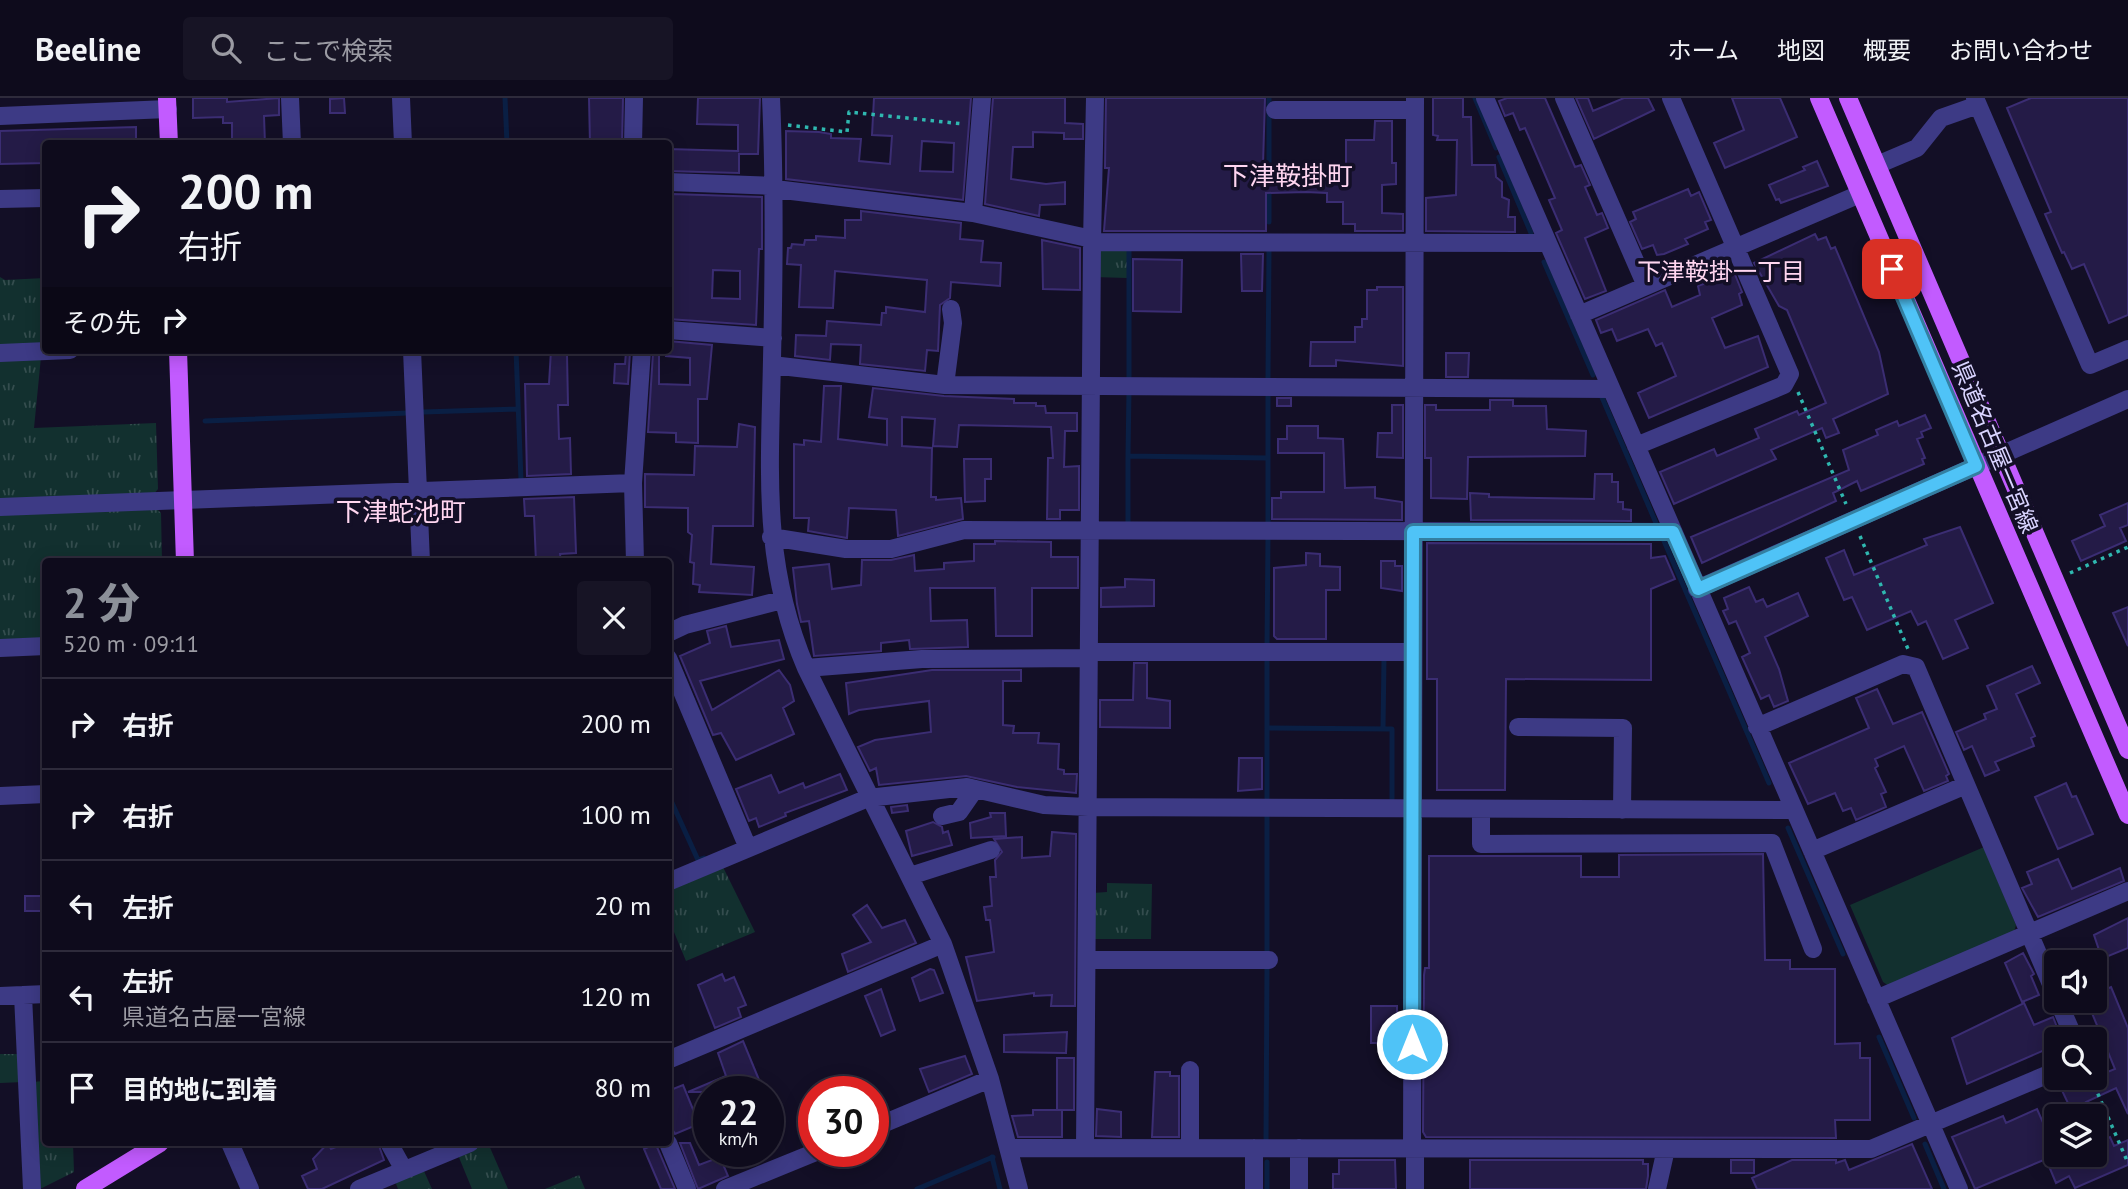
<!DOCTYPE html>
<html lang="ja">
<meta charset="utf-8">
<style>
:root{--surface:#0e0b1c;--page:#171425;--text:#f1f3f6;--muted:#9b9ba3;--line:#2e2b3b;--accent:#8c9099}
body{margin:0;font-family:"PT Sans","Noto Sans JP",sans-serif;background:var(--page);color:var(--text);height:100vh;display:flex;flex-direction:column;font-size:26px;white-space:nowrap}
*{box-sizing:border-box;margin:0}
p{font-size:23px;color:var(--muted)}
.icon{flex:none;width:38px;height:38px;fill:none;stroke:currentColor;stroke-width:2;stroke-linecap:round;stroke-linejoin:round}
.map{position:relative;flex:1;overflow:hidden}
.details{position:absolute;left:42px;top:460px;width:630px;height:588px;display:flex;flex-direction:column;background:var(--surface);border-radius:7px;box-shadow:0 4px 18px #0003,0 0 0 2px var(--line)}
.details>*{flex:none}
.top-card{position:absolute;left:42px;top:42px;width:630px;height:214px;border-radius:7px;box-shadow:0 4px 18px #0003,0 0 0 2px var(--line);background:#0e0b1c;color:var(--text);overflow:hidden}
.buttons{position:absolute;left:2044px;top:852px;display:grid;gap:14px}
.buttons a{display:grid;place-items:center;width:63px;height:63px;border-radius:7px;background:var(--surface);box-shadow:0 4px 18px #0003,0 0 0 2px var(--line);font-size:35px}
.speed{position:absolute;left:693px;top:978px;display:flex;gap:14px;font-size:35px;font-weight:700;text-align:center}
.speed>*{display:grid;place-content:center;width:91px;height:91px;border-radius:50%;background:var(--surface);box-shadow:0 4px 18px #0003,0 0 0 2px var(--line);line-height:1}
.speed small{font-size:18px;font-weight:400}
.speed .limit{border:10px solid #d22;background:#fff;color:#111}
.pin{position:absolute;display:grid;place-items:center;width:60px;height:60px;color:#fff;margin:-30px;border-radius:14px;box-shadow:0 4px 10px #0006}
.me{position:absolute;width:77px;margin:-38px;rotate:0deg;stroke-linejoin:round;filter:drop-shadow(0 0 5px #0008)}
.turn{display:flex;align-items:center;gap:24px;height:147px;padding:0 21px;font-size:32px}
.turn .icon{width:91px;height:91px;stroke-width:2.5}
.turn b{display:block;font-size:49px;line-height:60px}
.then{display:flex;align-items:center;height:66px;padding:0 21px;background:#0003;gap:14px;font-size:26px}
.round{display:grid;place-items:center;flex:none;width:74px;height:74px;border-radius:7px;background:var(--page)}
.overview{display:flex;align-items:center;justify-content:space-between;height:119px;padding:0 21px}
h1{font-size:42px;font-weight:800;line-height:52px;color:var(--accent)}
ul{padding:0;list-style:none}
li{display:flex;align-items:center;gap:21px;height:91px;padding:0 21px;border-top:2px solid var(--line)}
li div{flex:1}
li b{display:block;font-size:26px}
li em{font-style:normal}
header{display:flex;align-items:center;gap:42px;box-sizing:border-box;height:98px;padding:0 35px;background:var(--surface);border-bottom:2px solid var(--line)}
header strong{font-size:33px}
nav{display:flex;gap:38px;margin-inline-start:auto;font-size:24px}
.search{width:490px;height:63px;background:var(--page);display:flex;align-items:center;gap:18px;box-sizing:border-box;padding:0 24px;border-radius:7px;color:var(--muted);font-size:26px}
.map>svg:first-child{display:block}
.grass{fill:url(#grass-tufts)}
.green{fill:#12302f}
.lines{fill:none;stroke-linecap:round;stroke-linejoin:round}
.stream{stroke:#0a1f44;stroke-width:5}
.building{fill:#241b47;stroke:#3b2d73;stroke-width:2;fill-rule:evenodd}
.path{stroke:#2fb8b0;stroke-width:3.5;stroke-dasharray:3.5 5;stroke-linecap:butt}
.minor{stroke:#3d3a85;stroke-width:18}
.major{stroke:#c25bff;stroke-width:18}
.route-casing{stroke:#337fa1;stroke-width:18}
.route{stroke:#4fc3f7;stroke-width:12}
.labels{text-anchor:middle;stroke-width:7;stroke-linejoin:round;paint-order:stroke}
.street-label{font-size:23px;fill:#d9d4ff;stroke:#130f26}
.neighbourhood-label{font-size:24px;fill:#ffd6f0;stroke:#130f26}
.quarter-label{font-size:26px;fill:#ffd6f0;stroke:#130f26}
</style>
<header>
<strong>Beeline</strong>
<div class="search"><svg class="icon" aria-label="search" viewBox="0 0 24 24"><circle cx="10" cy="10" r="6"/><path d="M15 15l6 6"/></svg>ここで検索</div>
<nav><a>ホーム</a><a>地図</a><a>概要</a><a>お問い合わせ</a></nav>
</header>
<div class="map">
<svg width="2128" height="1091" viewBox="0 0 2128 1091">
<defs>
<pattern id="grass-tufts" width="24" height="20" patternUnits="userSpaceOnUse" patternTransform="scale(1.75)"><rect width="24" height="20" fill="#12302f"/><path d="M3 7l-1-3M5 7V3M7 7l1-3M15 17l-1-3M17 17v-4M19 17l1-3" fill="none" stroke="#344d4e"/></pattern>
</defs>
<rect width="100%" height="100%" fill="#130f26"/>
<!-- grass -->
<path class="grass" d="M1102 149 1127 150V180L1095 179 1096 155Z
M0 179 5 182 45 180V247L0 248Z
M41 259 34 330 156 325 158 391 153 397 0 404V261Z
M155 409 161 415 162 464H46L45 542 0 544V415Z
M722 767 755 834 686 863 669 822 668 790Z
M1107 785 1152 786 1151 841H1093V795L1107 794Z
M0 956H22L23 984 0 985Z
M45 983 46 1045H73L74 1074 40 1091 31 984Z
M488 1045 508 1091H472L458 1057Z
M423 1071 432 1091H398L395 1083Z
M579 1077 585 1091H545Z"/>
<!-- green -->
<path class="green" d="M1984 749 2016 827 2014 834 1889 888 1883 884 1850 807Z"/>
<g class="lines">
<!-- stream -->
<path class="stream" d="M505 0 507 46
M1475 0 1496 50
M1499 59 1531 135
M1269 71V0
M1269 124V88
M1544 164 1593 277
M516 252 521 382
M1129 279V152
M1268 280 1269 151
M1601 297 1656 425
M423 314 518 311
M205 323 408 315
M1128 358 1129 292
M1128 426V358L1268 360
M1268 427V294
M1664 443 1769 685
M1267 548 1268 439
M1267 630 1392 631V701
M1383 631 1384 560
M668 696 698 762 704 760
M1267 700V560
M1788 730 1843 856
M1267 856V717
M1879 939 1914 1020
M1266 1045 1267 868
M1925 1046 1944 1091
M992 1059 1000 1091
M917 1091 993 1059
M1267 1091V1064"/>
</g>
<!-- building -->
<path class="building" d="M193 0H227V4L279 0V17L264 18 265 46H232V25H223V19L193 20Z
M344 0 345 15H330V1Z
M589 0H623L622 46H590Z
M698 0H760L758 56H739V75L668 73V51L738 53V27L697 26Z
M874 0H971L963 102 786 81V33L819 34 831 36V40L861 41 859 63 890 66 892 38 872 37ZM922 43 954 45 953 74 920 73Z
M993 0H1065V25L1083 26V41H1064V35L1033 34V49H1013L1011 81 1046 86 1065 84V106L1040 107 1039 118 985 106Z
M1106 0H1265L1263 67H1313V77L1346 78V42H1374L1375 23H1392V65H1396V86L1382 87V115L1403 116V133H1355V126H1343V104H1327V95L1306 94 1266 95V133H1104L1109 70H1105Z
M1433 0H1463V19H1471L1472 67H1495L1496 79 1502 84V99L1509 102 1508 119H1515V134L1426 133V100L1456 97 1457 42H1437L1438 38 1433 37Z
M1507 0H1545L1575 69 1581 67 1590 87 1585 89 1597 117 1602 115 1608 130 1585 140 1606 193 1585 201 1556 135 1562 132 1549 102 1555 100 1525 30 1520 32 1513 15 1505 18 1499 3Z
M1576 0H1588L1593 13 1624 0H1648L1654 12 1594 41Z
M1732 0H1780L1797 39 1725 70 1714 45 1744 32Z
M2031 0H2128V217L2109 225 2084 166 2072 171 2064 154 2062 155 2045 116 2051 114 2007 10Z
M136 29V46H46V65L0 66V33Z
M1817 63 1828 88 1781 105 1779 101 1776 102 1769 87 1805 72 1803 69Z
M1688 91 1691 98 1699 94 1711 122 1705 124 1708 131 1685 141 1688 146 1664 156 1657 157 1653 147 1642 151 1630 124 1636 121 1633 114Z
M673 96 762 99V151H759L756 227 668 221V115H673ZM713 172 740 173V201L712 200Z
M861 113 961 125 960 141 983 143 981 164 1001 165 1000 188 951 184 950 200 940 207 938 253 927 252 925 273 860 266 861 247 831 246 830 262 795 258 796 237 826 238 827 223 881 227 882 215H886V209L925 214 927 182 835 173 833 210 799 209 801 167 787 166 788 150H791L792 146 804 147 805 142H816V138L845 140V122H861Z
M1815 136 1818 142 1826 139 1831 151 1835 149 1879 254 1888 296 1833 321 1839 335 1826 340 1822 330 1771 352 1776 361 1674 406 1660 374 1714 351 1717 358 1759 340 1755 331 1797 313 1799 317 1826 305 1787 212 1779 208 1754 165Z
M1042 142 1080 150V192L1043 191Z
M1241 156H1263L1262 193H1242Z
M1133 161 1182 162 1181 214 1133 213Z
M1734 174 1742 194 1739 196 1742 207 1712 220 1725 250 1758 238 1768 269 1649 320 1638 295 1676 278 1662 245 1656 248 1648 231 1617 243 1612 231 1601 235 1596 222 1665 192 1672 209 1700 197 1698 188Z
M1377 189H1403V268L1336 262V268H1310L1311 244H1355V229H1362V221H1367V192H1377Z
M668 243 712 247 707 301H698V345L676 344V335L648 334 653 255H659V286L690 287V260L666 258Z
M551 252H565L567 257 568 307H558L559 341 570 340 571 376 527 378 525 286H549Z
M626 254H630L628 286 614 285 615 266H625Z
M1446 255H1469L1468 279H1446Z
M824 288H841L838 341 887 347V321L869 319 873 290 944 298 1014 301V305H1036V308H1045L1046 315H1077V333H1065L1064 369 1079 368V412H1060V421H1047L1048 360H1053L1051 329 959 327 957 349 933 348 935 321 902 319V348L932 350 931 399H936V402L961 400 963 421 898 438 896 412 849 410 847 440 808 433 809 420H794V346L804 347V342L821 344Z
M1277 300H1291V308H1277Z
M1490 302H1513V308H1546L1547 331 1586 333 1585 358 1468 359 1467 401 1431 400V360H1425V307H1436V312H1490Z
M1392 307H1403V360L1377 359 1378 335H1392Z
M1925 317 1931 330 1921 334 1923 339 1917 341 1925 360 1922 361 1924 366 1861 393 1857 383 1833 395 1836 403 1702 465 1691 439 1849 372 1843 352 1878 337 1876 332 1897 323 1899 328Z
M739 326 755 329 753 428H713L711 466 754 469 752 497 699 494 700 487 693 486 694 465 690 464 692 437 688 434V410L645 409V376L694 377 695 348 737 349Z
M1287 328H1318V340L1343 341 1345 390 1375 389V400L1402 404V422L1272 421V400H1281V394H1324V355H1278V341H1287Z
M964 361H991V381H985V403L965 404Z
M1595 376H1612V384H1618V404H1623V411L1631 412V423L1471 422 1470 395 1489 396V399L1594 401Z
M574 399 576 455 560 456 561 464H536L534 418H525L524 401Z
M2128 405V427L2120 430 2126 443 2081 463 2072 443 2105 428 2100 417Z
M1960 429 1993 505 1955 522 1968 550 1943 561 1926 523 1918 527 1911 513 1867 532 1852 499 1844 502 1826 460 1844 452 1854 477 1927 447 1924 441Z
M995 443 1051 444V459H1078V490H1032V538H996L995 490H930L931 523 967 522 968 549 910 551 909 542 881 545V553L814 558 809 523 801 524 797 506 793 470 829 466 832 491 861 487 862 462H891L914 457 915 473 944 471V465L974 463V446H995Z
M1427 445 1651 446V460L1665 458 1675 481 1651 491V582L1506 581 1505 692H1437V581H1427Z
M1306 455 1320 456V468L1340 469V492H1326V541H1277L1274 538V470L1306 467Z
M1381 463H1395V468H1402V493L1381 490Z
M1125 481 1154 482V508L1101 509V490L1125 489Z
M1749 489 1756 504 1763 501 1767 509 1798 495 1808 518 1765 539 1779 571 1788 603 1774 609 1769 597 1761 601 1742 559 1750 555 1736 523 1729 526 1723 513 1728 511 1724 500Z
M2128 509V548L2113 515Z
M726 528 731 549 779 542 784 561 700 583 712 612 779 572 790 587 794 603 783 610 794 636 736 662 721 635 713 637 680 558 710 545 707 533Z
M1134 565H1147V600L1170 603V630L1100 629V602H1133Z
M2032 568 2040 585 2016 596 2035 638 2031 640 2034 648 1995 664 1999 672 1985 678 1972 648 1964 652 1956 634 1986 621 1984 616 1997 611 1987 588Z
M932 572H1021V583H1003V627L1014 628 1013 635H1039L1038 645 1059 646 1058 671 1064 672V676H1077L1076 695 1017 689 966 678 879 687 876 670 870 673 858 649 875 642 931 634 929 603 859 612 849 616 846 585Z
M1877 591 1893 626 1922 614 1949 676 1946 678 1948 683 1924 693 1904 648 1875 661 1878 668 1875 670 1886 694 1881 696 1886 709 1856 722 1851 710 1843 713 1835 695 1808 706 1789 665 1869 630 1856 600Z
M1239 660H1262V691L1238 693Z
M840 676 847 692 785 715 786 718 759 729 756 720 749 723 736 691 771 677 779 695 803 685 805 690Z
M2066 685 2072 699 2076 698 2093 736 2058 751 2035 699Z
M907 707 908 713 892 715 891 709Z
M990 715H1005L1006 738 971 740 970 725 991 719Z
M933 724 942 729 943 735 948 733 952 747 912 758 906 733Z
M1052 734 1076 736 1075 908H1051L1052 897 1034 898V895L977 903 966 859 994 854 990 822H986L984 809 992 808 990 779H996L995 762 1002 754 994 741 1022 739V760L1050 758Z
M1763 756 1765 862H1790V871H1835V946L1860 945V960H1870V1022H1835L1836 1040 1426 1039 1423 1034 1424 877 1425 870H1429V758H1581V779H1619V757Z
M2058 761 2072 791 2120 770 2124 783 2038 819 2022 790 2032 786 2027 774Z
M25 798H46V813H25Z
M867 807 882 830 905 822 916 845 848 874 842 856 871 844 853 817Z
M2128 820V850L2106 859 2105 856 2101 858 2094 837Z
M2023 855 2034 876 2031 878 2039 897 2022 904 2005 865Z
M930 871 934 872 943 895 920 903 912 880Z
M722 876 725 883 734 879 746 907 738 910 741 919 715 930 698 887Z
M2111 889 2128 930V1016L2116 990 2086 1004 2093 1018H2074L2058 984 2065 980H2075L2078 986 2115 971 2087 903H2095V896Z
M881 891 895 932 881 938 865 898Z
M2024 905 2034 927 2053 919 2062 942H2056V947L1967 986 1952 940Z
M1371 908H1397V945H1371Z
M1067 934 1066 955 1004 954V937Z
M743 943 764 994H688L726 978 718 955Z
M965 958 972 976 929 994 920 971Z
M1057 960H1074V1012H1057Z
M1155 974H1170V978H1179V1039H1152Z
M683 987 699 1026 675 1036 668 1024V993Z
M1097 1011 1121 1014V1039L1096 1038Z
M2037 1011 2044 1027 2056 1022V1057H2095V1046L2110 1039 2114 1048 2128 1042V1067L2075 1090 2069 1078 2056 1085 2046 1061 1975 1091 1952 1039 2003 1018 2006 1025Z
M1033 1012H1062V1039H1018L1012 1018 1033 1017Z
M328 1045 331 1051 346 1045H378L384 1062 322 1091H308L302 1078 317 1071 313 1061Z
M657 1045V1049L675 1091H661L644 1051Z
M680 1045H690L699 1067 720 1059 728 1078 698 1091Z
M1912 1046 1932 1091H1757L1752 1080 1792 1062H1836V1065L1845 1062 1849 1072Z
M1339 1062H1395L1396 1091H1333V1076H1339Z
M1470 1062H1643V1066H1648V1078L1646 1091H1470Z
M1731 1062H1754V1075H1731Z"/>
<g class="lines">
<!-- path -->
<path class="path" d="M788 27 847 34 849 14 964 26
M1798 294 1846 406
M1860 438 1908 551
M2070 475 2128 449
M2091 980 2128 1065"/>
<!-- minor -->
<path class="minor" d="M290 0 292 46
M401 0 403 46
M771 0C775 87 774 174 772 261 770 372 761 465 806 570L943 846 990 981 1019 1091
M1485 0 1959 1091
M1564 0 1646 188
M1975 0 2090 267 2128 251
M1275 12H1414
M0 18 168 11
M633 46 634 0
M1877 67 1917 50 1941 20 1978 7
M668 84 775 88
M775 91 973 115 1092 141
M0 101 46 100
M973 115 982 0
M1092 144 1548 145
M1579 217 1860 96
M668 232 773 240
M412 252 421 464
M0 255 70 252
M772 267 945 287 1611 291
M945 287 953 225 951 211
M1636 348 1784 287 1790 276 1671 0
M633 385 642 252
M0 409 633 385 635 464
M771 439 846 451H891L964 432 1673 434
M1697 491 2128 301
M668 535 685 527 782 502
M0 550 46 548
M1089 554H1413
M668 560 748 750
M806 570 922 561 1089 560
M1518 629 1623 630 1622 712
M1757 629 1903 566 1916 569 2056 898
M0 698 46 696
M1481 712V746L1772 745 1813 851
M942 718 959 714 975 691
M1812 753 1966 687
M910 778 991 752
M668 784 868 700 967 689 1044 707 1088 709 1794 712
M1087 862H1269
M23 897 32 1091
M0 898 46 896
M1876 901 2128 793
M2058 903 2075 942
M668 962 943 846
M873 1030 990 981
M230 1045 250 1091
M389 1045 404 1072
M668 1045 687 1091
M1010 1050 1871 1051 2056 973
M1085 1050 1092 144 1095 0
M1190 1050V972
M1254 1050V1091
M1299 1050V1091
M1412 1050 1415 0
M359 1091 470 1045
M725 1091 816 1054
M1415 1091V1050
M1657 1091 1666 1051"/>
<!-- major -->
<path class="major" d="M167 0 169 46
M1819 0 2128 717
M1848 0 2128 652
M178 252 185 464
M85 1091 160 1045"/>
</g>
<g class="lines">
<!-- route casing -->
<g class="route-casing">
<path id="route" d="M1412 946 1413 434H1673L1698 491 1976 368 1892 171"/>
</g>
<!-- route -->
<use href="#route" class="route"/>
</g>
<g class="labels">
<!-- street labels -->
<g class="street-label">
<text transform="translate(1995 349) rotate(67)" y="8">県道名古屋一宮線</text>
</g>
<!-- neighbourhood labels -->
<g class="neighbourhood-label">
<text x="1721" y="182">下津鞍掛一丁目</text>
</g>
<!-- quarter labels -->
<g class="quarter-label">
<text x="1288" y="87">下津鞍掛町</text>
<text x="401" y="423">下津蛇池町</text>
</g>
</g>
</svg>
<div class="buttons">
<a><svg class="icon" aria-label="sound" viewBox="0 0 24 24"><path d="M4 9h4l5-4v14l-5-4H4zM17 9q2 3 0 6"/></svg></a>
<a><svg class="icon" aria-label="search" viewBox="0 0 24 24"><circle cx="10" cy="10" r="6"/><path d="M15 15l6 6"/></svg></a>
<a><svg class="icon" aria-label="layers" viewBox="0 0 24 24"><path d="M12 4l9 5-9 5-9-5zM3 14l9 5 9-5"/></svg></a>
</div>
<div class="speed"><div>22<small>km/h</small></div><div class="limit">30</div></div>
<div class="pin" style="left:1892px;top:171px;background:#d93025"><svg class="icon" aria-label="arrive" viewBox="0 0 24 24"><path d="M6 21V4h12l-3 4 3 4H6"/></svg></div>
<svg class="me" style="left:1412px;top:946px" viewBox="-20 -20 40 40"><circle r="17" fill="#4fc3f7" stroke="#fff" stroke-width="3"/><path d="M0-11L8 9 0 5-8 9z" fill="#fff"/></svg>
<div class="top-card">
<div class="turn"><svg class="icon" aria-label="right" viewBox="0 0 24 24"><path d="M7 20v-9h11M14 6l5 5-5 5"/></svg><div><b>200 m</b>右折</div></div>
<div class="then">その先<svg class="icon" aria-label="right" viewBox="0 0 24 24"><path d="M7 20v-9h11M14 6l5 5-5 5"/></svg></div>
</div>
<section class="details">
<div class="overview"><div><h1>2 分</h1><p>520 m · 09:11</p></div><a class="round"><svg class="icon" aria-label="close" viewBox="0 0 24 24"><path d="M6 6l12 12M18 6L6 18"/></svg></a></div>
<ul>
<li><svg class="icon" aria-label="right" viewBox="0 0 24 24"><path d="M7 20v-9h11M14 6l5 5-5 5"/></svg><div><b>右折</b></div><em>200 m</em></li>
<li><svg class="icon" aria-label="right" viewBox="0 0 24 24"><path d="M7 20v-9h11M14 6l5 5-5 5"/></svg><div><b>右折</b></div><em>100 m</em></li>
<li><svg class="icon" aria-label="left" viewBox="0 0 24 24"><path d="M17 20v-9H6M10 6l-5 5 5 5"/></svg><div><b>左折</b></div><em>20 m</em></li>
<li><svg class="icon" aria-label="left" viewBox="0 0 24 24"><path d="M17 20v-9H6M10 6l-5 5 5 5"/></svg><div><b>左折</b><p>県道名古屋一宮線</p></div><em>120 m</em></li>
<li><svg class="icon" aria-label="arrive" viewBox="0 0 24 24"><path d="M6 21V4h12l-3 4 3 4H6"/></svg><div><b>目的地に到着</b></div><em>80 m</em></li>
</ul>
</section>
</div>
